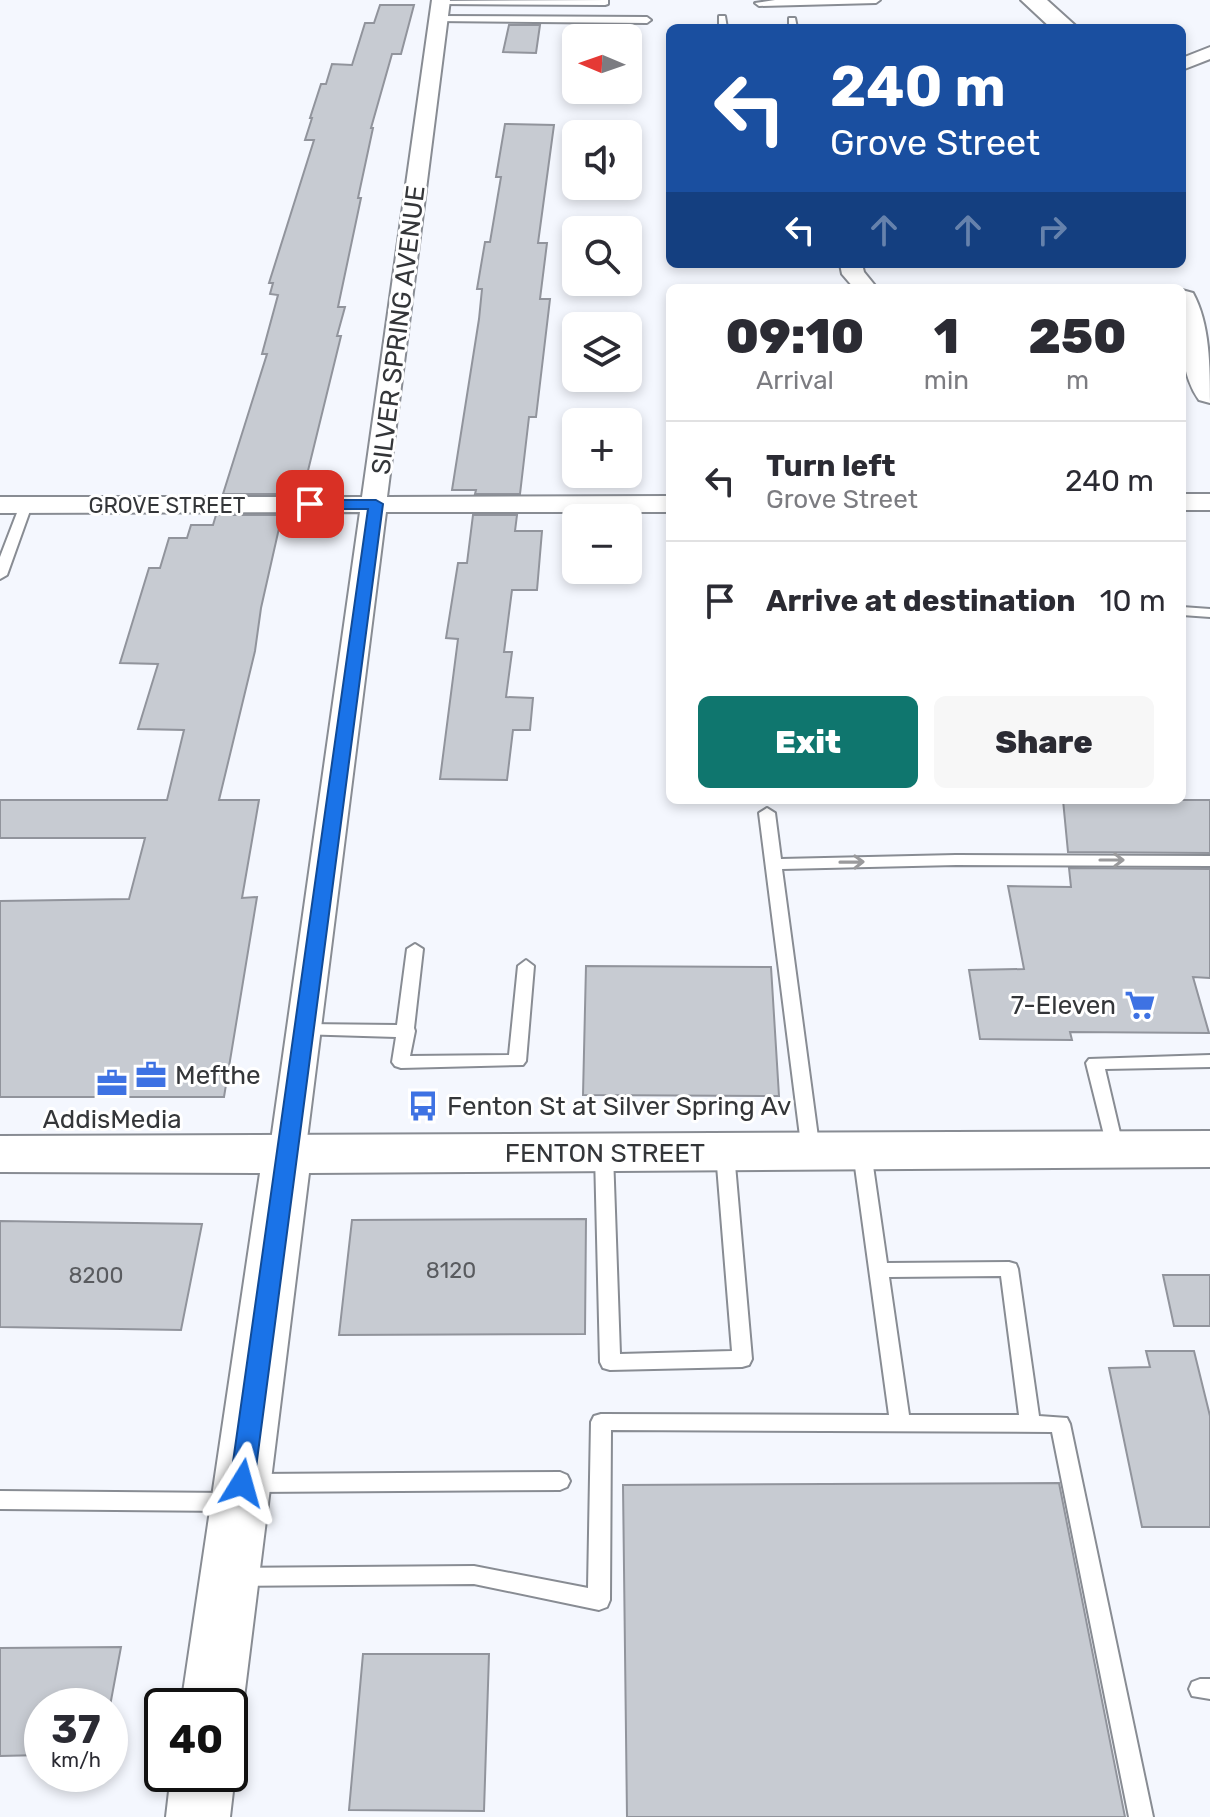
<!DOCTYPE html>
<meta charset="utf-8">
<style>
:root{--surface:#fff;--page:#f7f7f7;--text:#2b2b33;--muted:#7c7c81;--line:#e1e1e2;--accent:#0f766e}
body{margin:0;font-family:Rubik,sans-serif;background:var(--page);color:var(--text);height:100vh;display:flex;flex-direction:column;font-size:30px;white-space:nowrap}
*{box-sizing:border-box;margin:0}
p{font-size:26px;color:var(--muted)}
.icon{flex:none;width:44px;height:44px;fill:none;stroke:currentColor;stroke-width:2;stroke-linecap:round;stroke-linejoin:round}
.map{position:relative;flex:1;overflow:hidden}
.sheet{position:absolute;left:666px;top:284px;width:520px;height:520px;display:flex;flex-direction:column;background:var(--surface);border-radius:12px;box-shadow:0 4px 12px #0003}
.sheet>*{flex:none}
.top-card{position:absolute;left:666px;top:24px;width:520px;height:244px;border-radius:12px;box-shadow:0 4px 12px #0003;background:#1a4fa0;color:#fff;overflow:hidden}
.needle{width:52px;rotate:272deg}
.controls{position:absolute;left:562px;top:24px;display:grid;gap:16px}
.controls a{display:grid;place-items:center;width:80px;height:80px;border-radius:12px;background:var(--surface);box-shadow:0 4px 12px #0003;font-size:40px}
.speed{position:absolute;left:24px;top:1688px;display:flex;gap:16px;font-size:40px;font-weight:700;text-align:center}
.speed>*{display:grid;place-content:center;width:104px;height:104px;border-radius:50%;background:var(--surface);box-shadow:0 4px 12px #0003;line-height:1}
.speed small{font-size:20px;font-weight:400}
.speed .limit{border:4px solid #111;border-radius:12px;background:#fff;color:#111}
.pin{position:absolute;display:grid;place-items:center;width:68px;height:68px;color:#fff;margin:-34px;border-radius:16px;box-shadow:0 4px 12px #0006}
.me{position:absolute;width:88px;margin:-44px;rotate:8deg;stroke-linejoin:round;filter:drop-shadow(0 0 6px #0008)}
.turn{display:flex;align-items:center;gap:28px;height:168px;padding:0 32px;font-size:36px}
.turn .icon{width:104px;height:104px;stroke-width:2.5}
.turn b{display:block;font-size:56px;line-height:68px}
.lanes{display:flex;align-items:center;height:76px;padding:0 32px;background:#0003;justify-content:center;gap:40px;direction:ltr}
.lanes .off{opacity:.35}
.eta{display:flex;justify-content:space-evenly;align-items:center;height:136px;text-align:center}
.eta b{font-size:48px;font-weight:800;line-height:56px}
.primary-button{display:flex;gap:16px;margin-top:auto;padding:16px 32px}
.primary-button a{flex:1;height:92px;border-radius:12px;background:var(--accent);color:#fff;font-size:32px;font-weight:800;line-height:92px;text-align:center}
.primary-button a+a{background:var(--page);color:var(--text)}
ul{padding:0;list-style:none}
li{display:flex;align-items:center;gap:24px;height:120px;padding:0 32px;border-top:2px solid var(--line)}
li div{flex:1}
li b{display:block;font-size:30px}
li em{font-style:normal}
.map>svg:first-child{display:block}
.building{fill:#c7cbd2;stroke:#91949c;stroke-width:2}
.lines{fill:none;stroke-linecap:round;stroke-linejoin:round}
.lane-casing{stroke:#888c93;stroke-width:4}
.street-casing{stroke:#888c93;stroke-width:4}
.secondary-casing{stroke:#888c93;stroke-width:4}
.lane{fill:#fff;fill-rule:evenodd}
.street{fill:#fff;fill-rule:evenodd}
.secondary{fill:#fff;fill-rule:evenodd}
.oneway{stroke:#9a9a9c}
.route{fill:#1a73e8;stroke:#114b97;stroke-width:2}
.labels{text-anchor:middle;stroke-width:6;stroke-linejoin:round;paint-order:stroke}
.far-street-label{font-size:22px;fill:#343639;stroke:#fff}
.number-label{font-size:22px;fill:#595b5f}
.street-label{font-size:26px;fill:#343639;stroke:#fff}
.poi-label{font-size:26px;fill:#343639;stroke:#fff;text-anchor:start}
</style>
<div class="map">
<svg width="1210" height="1817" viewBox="0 0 1210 1817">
<rect width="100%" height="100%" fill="#f4f7fe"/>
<!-- building -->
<path class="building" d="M380 5H414L401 54H392L371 128H373L358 198H361L338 307H345L337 336H341L304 487H289L287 494H223L267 354H262L278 295 270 294 273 283H269L314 140H305L312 118H310L321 84H326L332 64 352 65 365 23H374Z
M509 25H540L536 53 503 52Z
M505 124 554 125 538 243H547L540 299H550L536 417H529L520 494H475L476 490H452L479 319 482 289H477L485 242H490L501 177H496Z
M216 515H282L261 608 255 651 219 800H259L242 898 257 897 224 1097H0V901L129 899 145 838H0V800H167L184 730 138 729 158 664 120 663 149 568H160L169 538H187L191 525H213Z
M473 515H517L515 531H542L537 590H512L504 652H512L506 697 533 698 530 730H513L507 780 440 779 458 639 446 638 458 563H467Z
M1063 800H1210V853L1068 852Z
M1069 868 1210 869V978L1193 977 1209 1033 1070 1032 1072 1040 980 1039 969 970 1024 969 1008 886 1071 887Z
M586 966 771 967 779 1096 583 1095Z
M586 1219 585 1334 339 1335 352 1220Z
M0 1221 202 1224 181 1330 0 1327Z
M1163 1275H1210V1326H1174Z
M1146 1351H1194L1210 1416V1527H1142L1109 1368 1150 1367Z
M1059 1483 1125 1817H627L623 1485Z
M121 1647 110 1706H42V1755L0 1756V1648Z
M363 1654H489L484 1811 349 1810Z"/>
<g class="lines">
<!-- lane casing -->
<g class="lane-casing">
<path id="lane" d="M608 0V4L605 5 441 4 437 1Z
M880 0 876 3 759 6 755 3 775 0Z
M438 16 647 17 651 20 647 23 435 21 434 19Z
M719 16H725L727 28H719Z
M789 18H795L797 28H789Z
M26 501 32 505 7 575 0 579V557L20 505Z
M1182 607 1210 609V617L1182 615Z
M767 808 775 813 781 859 956 855 1210 856V866L956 865 782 869 820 1152 817 1157H805L802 1152 759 813Z
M415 944 423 949 414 1028 415 1031 410 1056 509 1055 518 966 526 960 534 966 526 1061 523 1065 401 1068 395 1066 392 1062 396 1037 298 1034 296 1030 298 1026 304 1024 397 1025 407 949Z
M1210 1055V1067L1105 1069 1124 1150 1121 1155H1109L1086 1063 1089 1059Z
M862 1145 868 1147 871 1152 887 1263 1009 1262 1016 1264 1018 1269 1039 1416 1067 1418 1070 1424 1153 1817H1129L1052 1432 611 1430 610 1600 607 1607 599 1610 474 1584 239 1586 231 1584 228 1577 231 1570 239 1568 474 1566 588 1588 591 1422 594 1416 601 1414 889 1415 853 1152 856 1147ZM1001 1276 1019 1415H909L889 1277Z
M725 1146 731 1148 734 1153 752 1359 749 1365 742 1367 610 1370 603 1368 600 1362 595 1154 598 1149H610L613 1154 620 1354 732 1351 716 1153 719 1148Z
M560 1472 567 1475 570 1481 567 1487 560 1490 252 1492 245 1489 242 1483 245 1477 252 1474Z
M0 1491 230 1493 237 1496 240 1502 237 1508 230 1511 0 1509Z
M1200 1679H1210V1699L1192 1696 1189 1689 1192 1682Z"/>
</g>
<!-- street casing -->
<g class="street-casing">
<path id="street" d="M432 0H450L387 497 670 496V512H386L305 1155 300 1164 287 1168 274 1164 269 1155 360 512 0 513V497H362Z
M1210 47V59L1182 70V58Z
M840 264H862L864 272 877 288H854L842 274Z
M1182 494H1210V510H1182Z"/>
</g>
<!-- secondary casing -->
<g class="secondary-casing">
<path id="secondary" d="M1021 0H1047L1078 28H1051Z
M1182 290 1193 293C1210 324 1210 367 1210 403L1199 400C1177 369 1182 326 1182 290Z
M1210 1131V1167L309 1173 243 1706 234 1726 230 1728V1706H181L260 1173 0 1172V1136Z
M230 1763 235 1774 230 1817H166L171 1774H230Z"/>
</g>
<!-- lane -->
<use href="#lane" class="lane"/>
<!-- street -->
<use href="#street" class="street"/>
<!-- secondary -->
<use href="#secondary" class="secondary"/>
</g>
<!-- one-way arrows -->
<defs><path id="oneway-shaft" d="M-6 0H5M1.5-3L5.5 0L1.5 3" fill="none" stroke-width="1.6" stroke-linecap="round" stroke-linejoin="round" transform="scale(2)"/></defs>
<g class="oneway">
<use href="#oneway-shaft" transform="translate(1112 860)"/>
<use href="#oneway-shaft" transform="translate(852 862) rotate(-1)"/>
</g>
<!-- route -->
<path class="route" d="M376 500 383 504 254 1483 250 1490 242 1493 234 1490 230 1483 368 509H310L303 504 310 500Z"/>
<!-- icons -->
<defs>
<g id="supermarket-bare" transform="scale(2.4)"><path d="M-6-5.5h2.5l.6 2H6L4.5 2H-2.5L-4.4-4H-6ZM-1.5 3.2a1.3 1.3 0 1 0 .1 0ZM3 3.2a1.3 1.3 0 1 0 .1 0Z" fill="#3e72e3" stroke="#fff" stroke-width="2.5" paint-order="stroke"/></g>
<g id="office-bare" transform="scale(2.4)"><path d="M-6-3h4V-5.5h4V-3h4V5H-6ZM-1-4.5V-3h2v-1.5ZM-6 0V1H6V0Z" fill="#3e72e3" stroke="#fff" stroke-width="2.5" paint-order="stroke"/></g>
<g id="bus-bare" transform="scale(2.4)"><path d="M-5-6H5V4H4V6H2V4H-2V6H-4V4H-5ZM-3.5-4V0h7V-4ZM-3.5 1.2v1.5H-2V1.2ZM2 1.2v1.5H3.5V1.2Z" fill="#3e72e3" stroke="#fff" stroke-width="2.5" paint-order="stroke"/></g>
</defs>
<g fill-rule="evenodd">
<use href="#supermarket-bare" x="1140" y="1005"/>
<use href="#office-bare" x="151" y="1075"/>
<use href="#office-bare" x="112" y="1083"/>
<use href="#bus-bare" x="423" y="1106"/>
</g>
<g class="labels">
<!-- far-street labels -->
<g class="far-street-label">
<text x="167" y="513">GROVE STREET</text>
</g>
<!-- number labels -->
<g class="number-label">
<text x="451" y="1278">8120</text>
<text x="96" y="1283">8200</text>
</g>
<!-- street labels -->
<g class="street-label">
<text transform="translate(398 330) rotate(-83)" y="9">SILVER SPRING AVENUE</text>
<text x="605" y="1162">FENTON STREET</text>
</g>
<!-- poi labels -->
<g class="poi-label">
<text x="1116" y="1014" text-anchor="end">7-Eleven</text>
<text x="175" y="1084">Mefthe</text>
<text x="447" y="1115">Fenton St at Silver Spring Av</text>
<text x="112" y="1128" text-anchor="middle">AddisMedia</text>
</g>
</g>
</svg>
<div class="controls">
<a><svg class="needle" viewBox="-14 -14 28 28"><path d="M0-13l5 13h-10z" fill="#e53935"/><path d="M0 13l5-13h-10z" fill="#7c7c81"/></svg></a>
<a><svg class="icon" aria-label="sound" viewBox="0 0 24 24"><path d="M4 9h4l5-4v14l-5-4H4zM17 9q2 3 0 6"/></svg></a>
<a><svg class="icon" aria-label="search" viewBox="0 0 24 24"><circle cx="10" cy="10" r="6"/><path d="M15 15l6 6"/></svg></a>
<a><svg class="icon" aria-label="layers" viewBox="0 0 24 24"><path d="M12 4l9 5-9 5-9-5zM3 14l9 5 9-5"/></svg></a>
<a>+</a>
<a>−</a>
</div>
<div class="speed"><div>37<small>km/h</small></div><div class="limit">40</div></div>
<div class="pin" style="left:310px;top:504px;background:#d93025"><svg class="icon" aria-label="arrive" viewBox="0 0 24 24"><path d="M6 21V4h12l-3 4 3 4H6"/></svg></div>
<svg class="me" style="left:242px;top:1483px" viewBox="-20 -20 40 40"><path d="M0-17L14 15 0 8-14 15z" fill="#1a73e8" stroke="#fff" stroke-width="4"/></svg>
<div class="top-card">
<div class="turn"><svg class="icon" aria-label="left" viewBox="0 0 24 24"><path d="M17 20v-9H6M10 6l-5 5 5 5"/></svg><div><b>240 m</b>Grove Street</div></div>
<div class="lanes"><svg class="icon" aria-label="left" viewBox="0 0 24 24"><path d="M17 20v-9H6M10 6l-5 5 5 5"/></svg><svg class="icon off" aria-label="ahead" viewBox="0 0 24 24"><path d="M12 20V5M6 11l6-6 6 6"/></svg><svg class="icon off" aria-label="ahead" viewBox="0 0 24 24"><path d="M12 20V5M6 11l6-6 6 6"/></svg><svg class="icon off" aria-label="right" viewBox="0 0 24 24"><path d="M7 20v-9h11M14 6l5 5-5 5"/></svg></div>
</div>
<section class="sheet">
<div class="eta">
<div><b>09:10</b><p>Arrival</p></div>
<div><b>1</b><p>min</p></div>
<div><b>250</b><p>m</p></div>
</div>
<ul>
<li><svg class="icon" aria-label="left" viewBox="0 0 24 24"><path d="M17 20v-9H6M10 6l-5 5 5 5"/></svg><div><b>Turn left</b><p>Grove Street</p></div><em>240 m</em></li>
<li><svg class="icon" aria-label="arrive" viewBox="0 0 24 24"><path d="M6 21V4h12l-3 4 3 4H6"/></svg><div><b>Arrive at destination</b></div><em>10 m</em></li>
</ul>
<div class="primary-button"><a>Exit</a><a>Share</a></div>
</section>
</div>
